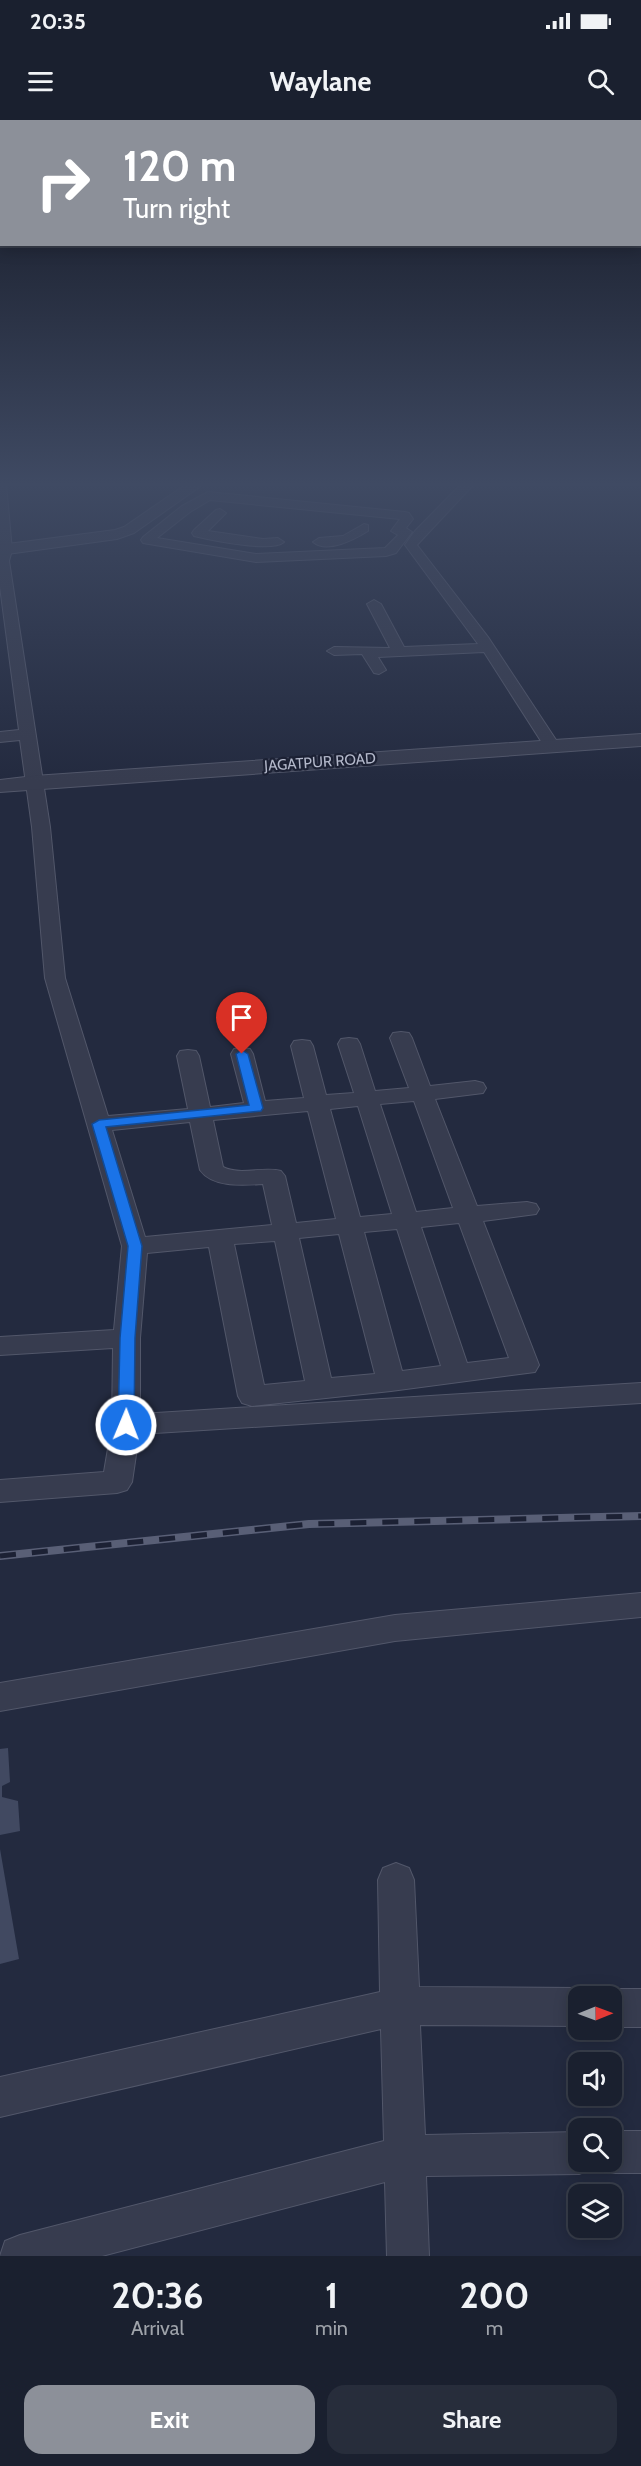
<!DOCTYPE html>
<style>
:root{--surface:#1a202f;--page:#272d3b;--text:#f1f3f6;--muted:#9fa3aa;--line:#383e4b;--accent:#8c9099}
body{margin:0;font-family:Cabin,sans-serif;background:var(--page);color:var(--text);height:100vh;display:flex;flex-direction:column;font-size:22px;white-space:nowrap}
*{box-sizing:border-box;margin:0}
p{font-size:20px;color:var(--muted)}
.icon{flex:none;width:33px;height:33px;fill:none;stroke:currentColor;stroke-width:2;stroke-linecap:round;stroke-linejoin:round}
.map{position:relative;height:2136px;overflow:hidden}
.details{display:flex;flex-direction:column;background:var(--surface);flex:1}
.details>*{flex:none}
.hud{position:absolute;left:0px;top:0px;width:642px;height:126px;box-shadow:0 3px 15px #0003,0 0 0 2px var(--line);background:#8c9099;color:#fff;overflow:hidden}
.needle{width:39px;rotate:89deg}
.controls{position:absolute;left:568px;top:1866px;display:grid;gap:12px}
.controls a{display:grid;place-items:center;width:54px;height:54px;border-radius:12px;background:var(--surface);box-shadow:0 3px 15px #0003,0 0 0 2px var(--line);font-size:30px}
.pin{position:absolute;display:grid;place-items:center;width:51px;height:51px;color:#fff;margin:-62px -26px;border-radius:50% 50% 50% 0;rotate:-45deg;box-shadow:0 0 6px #0007}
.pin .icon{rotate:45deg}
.me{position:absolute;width:66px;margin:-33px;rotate:1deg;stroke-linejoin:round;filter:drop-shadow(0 0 4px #0008)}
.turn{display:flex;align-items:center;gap:21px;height:126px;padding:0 24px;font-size:27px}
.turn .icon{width:78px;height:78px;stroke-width:2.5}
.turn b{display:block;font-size:42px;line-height:51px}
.eta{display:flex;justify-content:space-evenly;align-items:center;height:102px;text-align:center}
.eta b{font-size:36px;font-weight:700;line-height:42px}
.action{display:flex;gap:12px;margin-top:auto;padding:12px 24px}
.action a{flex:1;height:69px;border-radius:18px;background:var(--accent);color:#fff;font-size:24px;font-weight:700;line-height:69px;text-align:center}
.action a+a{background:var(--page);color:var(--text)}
.status{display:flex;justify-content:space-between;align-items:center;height:42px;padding:0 30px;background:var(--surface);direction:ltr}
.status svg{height:16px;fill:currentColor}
header{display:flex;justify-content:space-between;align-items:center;height:78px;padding:0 24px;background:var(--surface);font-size:27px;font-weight:700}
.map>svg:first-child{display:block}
.building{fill:#414961}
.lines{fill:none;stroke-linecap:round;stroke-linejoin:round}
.minor-casing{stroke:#52576a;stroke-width:2}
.tertiary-casing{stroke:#52576a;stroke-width:2}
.minor{fill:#373c4f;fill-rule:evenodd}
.tertiary{fill:#373c4f;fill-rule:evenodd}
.rail-casing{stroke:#595f76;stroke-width:8}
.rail{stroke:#1c2134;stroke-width:5;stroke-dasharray:16;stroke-linecap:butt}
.route{fill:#1a73e8;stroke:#114b97;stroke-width:1.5}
.labels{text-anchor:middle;stroke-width:4.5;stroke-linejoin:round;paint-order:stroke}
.far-street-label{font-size:15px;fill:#b3b8ca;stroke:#1c2134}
</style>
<div class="status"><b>20:35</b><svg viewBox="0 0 49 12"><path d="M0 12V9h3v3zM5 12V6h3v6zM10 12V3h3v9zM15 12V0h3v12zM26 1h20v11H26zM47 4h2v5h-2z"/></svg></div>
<header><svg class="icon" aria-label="menu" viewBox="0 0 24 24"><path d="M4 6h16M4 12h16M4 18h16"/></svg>Waylane<svg class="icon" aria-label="search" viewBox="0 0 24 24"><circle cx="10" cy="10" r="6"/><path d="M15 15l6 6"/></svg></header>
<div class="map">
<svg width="641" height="2136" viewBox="0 0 641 2136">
<rect width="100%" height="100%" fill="#232a3f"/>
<!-- building -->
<path class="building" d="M8 1628 10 1662 2 1666V1677L18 1681 20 1711 0 1715V1629Z
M0 1729 19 1839 0 1844Z"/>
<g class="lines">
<!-- minor casing -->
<g class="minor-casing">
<path id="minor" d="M0 363 6 364 12 430 9 441 50 707 65 858 108 996 188 989 177 936 180 931 188 930 196 931 199 936 210 987 244 983 231 934 234 929 242 928 250 929 253 934 265 981 304 978 291 926 294 921 302 920 310 921 313 926 326 975 354 973 338 924 341 919 349 918 357 919 360 924 375 971 409 968 390 918 393 913 401 912 409 913 412 918 430 966 475 961 483 963 486 968 483 973 435 979 477 1086 527 1082 536 1084 539 1089 536 1094 483 1101 539 1245 535 1252 391 1271 252 1286 242 1283 238 1276 209 1127 147 1133 140 1218V1294L641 1263V1283L139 1314 132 1362 127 1370 117 1373 0 1382V1360L104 1352 112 1305 113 1228 0 1235V1217L114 1210 122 1126 45 858 32 707 20 620 0 622V612L19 610 0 467ZM414 981 453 1088 416 1092 380 984ZM358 986 392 1094 360 1097 330 989ZM308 991 336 1099 296 1103 285 1056 281 1051C263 1046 241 1056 223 1047L213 1000ZM190 1002 200 1050C213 1068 243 1065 263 1064L272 1105 145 1117 112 1010ZM459 1103 509 1238 467 1243 421 1107ZM397 1109 441 1246 402 1251 364 1112ZM339 1114 375 1254 331 1258 299 1118ZM275 1121 305 1261 264 1265 234 1124Z
M462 363H475L417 425 488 517 560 626 558 629H546L484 532 378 537 386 550 379 554 374 553 362 534 334 535 327 531 334 527 390 528 367 484 374 480 381 484 404 527 478 524 405 425 415 411Z
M208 372 405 392 409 393 413 399 406 408 412 412 396 433 386 436 256 442 143 423 141 420 143 417 182 386ZM210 380 400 399 391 411 398 415 385 428 256 434 157 418 190 392Z
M220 389 226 393 208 411 263 419 278 418 284 422C272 433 211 420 194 416L192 413 194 410 216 390Z
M364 404 368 405V411C355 419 327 434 313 422L319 418 343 416Z
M641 1473V1497L395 1521 0 1591V1563L395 1495Z
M396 1743 409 1748 414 1760 419 1867 579 1868 594 1876H579V1906L420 1905 425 2015 579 2012V2042H612V2011H641V2053H612L597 2047 596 2042 594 2048 579 2054 426 2056 429 2136H387L385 2062 102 2136H0L5 2121 20 2115 384 2021 381 1909 0 1997V1957L380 1872 378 1760 383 1748Z
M612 1869H641V1907H612V1876H598Z"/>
</g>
<!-- tertiary casing -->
<g class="tertiary-casing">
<path id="tertiary" d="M188 363H205L134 413 117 419 0 435V425L115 410 124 407Z
M641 614V626L0 672V660L34 656Z"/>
</g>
<!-- minor -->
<use href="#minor" class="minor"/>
<!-- tertiary -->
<use href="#tertiary" class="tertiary"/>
<!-- rail casing -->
<g class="rail-casing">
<path id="rail" d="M0 1436 309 1404 641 1396"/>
</g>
<!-- rail -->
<use href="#rail" class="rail"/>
</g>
<!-- sky -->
<linearGradient id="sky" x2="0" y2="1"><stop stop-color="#131723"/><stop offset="0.55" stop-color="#3f4a63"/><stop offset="1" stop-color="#3f4a63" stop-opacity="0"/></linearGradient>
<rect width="641" height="662" fill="url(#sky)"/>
<!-- route -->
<path class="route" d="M242 930 248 934 263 988 261 991 106 1007 142 1126 135 1218 134 1305 132 1309H120L118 1305 120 1218 128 1126 92 1004 99 1000 249 985 236 934Z"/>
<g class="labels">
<!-- far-street labels -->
<g class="far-street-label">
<text transform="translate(320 642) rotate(-4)" y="5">JAGATPUR ROAD</text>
</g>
</g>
</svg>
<div class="controls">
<a><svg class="needle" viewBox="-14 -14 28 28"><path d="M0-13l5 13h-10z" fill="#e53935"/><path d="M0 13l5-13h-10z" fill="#9fa3aa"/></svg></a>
<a><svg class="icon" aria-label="sound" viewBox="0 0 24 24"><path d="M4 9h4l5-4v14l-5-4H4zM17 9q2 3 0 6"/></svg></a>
<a><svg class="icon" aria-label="search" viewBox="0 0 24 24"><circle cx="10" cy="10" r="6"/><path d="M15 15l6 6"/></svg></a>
<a><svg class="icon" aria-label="layers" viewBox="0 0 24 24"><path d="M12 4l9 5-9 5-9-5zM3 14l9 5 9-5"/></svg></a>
</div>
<div class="pin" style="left:242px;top:934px;background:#d93025"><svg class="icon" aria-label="arrive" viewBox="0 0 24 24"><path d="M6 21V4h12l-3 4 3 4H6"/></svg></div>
<svg class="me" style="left:126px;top:1305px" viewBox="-20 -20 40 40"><circle r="17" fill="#1a73e8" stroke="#fff" stroke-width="3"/><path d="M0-11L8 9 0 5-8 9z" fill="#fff"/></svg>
<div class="hud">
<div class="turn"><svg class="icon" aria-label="right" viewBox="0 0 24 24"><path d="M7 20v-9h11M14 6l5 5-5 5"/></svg><div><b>120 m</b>Turn right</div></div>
</div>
</div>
<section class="details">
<div class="eta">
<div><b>20:36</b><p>Arrival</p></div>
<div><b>1</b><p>min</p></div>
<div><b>200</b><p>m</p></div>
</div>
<div class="action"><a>Exit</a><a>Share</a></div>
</section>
